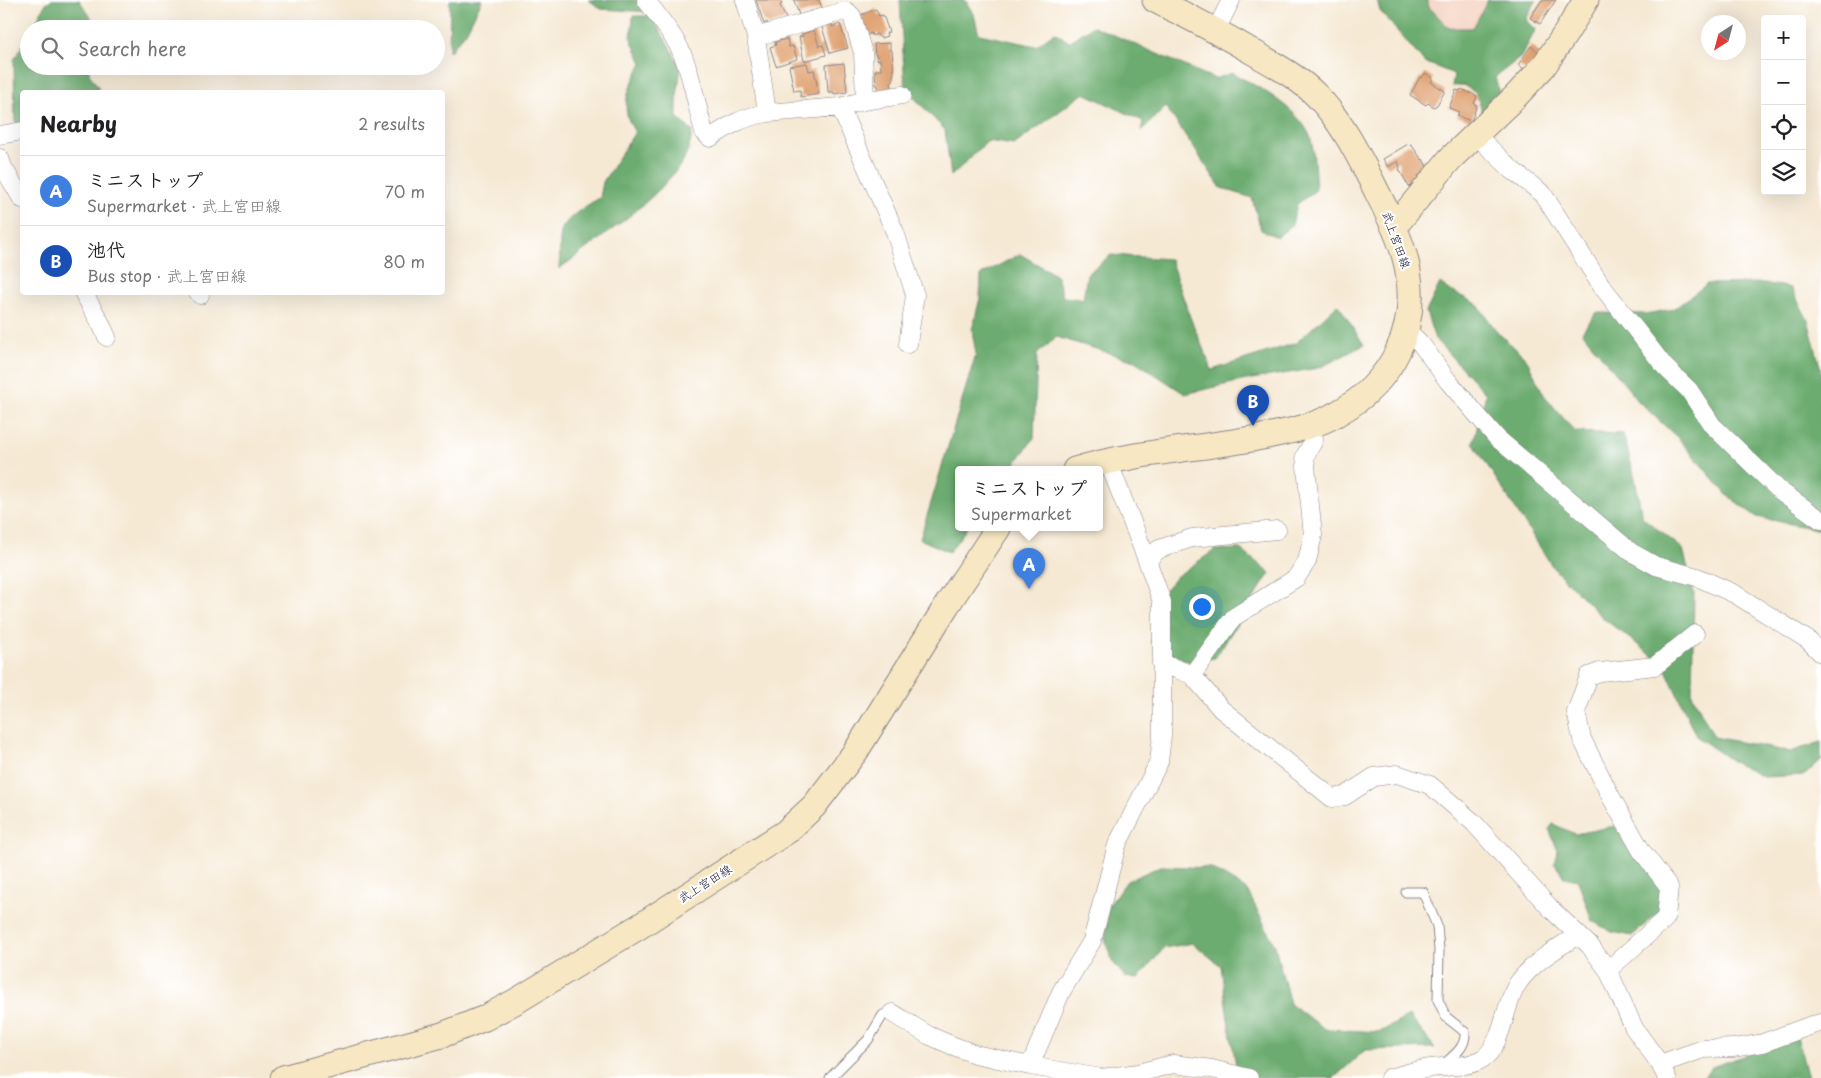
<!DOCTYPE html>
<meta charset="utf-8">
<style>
body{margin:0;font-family:"Playpen Sans","Klee One",sans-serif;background:#f6f6f6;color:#202124}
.controls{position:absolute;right:15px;top:15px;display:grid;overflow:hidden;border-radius:5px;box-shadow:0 5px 20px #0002}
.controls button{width:45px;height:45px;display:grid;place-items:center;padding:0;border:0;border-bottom:1px solid #e0e0e0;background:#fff;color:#202124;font:25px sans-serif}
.compass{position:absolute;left:1701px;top:15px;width:45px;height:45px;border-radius:50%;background:#fff;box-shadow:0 5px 20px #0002;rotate:216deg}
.you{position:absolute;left:1201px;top:606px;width:18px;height:18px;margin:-12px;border:4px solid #fff;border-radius:50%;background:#1a73e8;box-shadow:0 0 0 8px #1a73e833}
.badge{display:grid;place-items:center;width:32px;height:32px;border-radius:50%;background:#d1495b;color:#fff;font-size:16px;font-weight:700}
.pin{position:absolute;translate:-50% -41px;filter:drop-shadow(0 1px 2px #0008)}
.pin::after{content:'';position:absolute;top:26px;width:18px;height:15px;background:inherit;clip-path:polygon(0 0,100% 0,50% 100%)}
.popup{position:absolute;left:955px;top:466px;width:148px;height:65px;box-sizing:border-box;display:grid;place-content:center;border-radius:5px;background:#fff;filter:drop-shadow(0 1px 4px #0005);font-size:16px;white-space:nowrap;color:#757577}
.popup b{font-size:19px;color:#202124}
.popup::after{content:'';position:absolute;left:50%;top:100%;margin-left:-10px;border:10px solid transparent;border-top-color:#fff}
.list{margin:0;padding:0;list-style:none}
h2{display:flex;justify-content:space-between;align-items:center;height:65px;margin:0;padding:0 20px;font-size:21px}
h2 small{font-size:16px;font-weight:400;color:#757577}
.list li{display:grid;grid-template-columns:32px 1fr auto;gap:15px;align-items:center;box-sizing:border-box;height:70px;padding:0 20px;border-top:1px solid #e0e0e0}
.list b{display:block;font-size:19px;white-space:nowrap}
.list p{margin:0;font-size:16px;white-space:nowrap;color:#757577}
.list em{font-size:16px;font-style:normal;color:#757577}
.icon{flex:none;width:28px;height:28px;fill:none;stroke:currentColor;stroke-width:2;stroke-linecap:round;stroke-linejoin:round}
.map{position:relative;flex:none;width:1821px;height:1078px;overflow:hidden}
.search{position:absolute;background:#fff;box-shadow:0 5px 20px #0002;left:20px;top:20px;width:425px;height:55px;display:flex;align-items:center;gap:12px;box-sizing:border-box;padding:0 18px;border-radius:28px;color:#757577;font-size:19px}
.panel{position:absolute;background:#fff;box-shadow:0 5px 20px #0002;left:20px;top:90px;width:425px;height:205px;border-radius:5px}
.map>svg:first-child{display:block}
.built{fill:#f5d3c1}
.forest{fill:#6cac70;stroke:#476756}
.building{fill:#de9d6a}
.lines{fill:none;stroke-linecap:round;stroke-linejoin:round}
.lane-casing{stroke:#8c8688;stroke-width:11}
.street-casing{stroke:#8c8688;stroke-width:19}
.secondary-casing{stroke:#8c8688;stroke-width:27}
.lane{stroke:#fff;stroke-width:9}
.street{stroke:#fff;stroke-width:18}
.secondary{stroke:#f7e8c3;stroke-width:25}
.labels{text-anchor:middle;stroke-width:4;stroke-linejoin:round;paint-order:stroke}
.street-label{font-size:12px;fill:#22223b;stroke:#fff}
</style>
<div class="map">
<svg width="1821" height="1078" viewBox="0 0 1821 1078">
<rect width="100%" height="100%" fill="#fff"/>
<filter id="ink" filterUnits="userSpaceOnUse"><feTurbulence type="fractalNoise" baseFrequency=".02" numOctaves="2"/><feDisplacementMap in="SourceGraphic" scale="10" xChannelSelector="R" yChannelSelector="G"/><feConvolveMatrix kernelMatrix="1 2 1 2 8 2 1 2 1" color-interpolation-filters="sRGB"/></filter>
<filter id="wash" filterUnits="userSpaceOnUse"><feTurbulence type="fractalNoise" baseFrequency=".0096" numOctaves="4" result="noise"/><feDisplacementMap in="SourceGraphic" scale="20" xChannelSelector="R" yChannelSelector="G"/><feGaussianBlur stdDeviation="1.12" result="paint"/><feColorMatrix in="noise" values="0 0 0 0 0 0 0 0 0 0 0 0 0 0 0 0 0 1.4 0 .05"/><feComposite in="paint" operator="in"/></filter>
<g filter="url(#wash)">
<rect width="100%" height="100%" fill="#f6e9d4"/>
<path class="built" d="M 1418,0 L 1500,0 L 1479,41 L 1457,40 Z"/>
<path class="forest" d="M 51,0 L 79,0 L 92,19 L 91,29 L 32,29 L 46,3 Z
M 450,0 L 482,0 L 466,32 L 449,52 Z
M 589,0 L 640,0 L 649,12 L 601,9 Z
M 900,0 L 965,0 L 974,15 L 979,34 L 1036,46 L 1055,32 L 1069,42 L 1093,26 L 1215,79 L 1232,73 C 1259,87 1297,107 1310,136 C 1314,146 1315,178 1316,190 L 1297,204 L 1292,225 L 1277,237 L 1261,230 L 1252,198 L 1221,188 L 1166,107 L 1141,131 L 1143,121 L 1084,93 L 1014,145 L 988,141 L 951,176 L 945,130 L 905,88 Z
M 1377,0 L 1427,0 L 1429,7 L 1449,28 L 1473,28 L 1488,0 L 1537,0 L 1526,19 L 1536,29 L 1521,57 L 1495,77 L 1500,98 L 1482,111 L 1476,93 L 1463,85 L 1452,86 L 1454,74 L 1424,62 L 1380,11 Z
M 633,16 L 652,16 L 681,67 L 677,96 L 677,117 L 692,131 C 691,143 688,154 681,164 C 653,204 598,239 559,269 C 560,257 559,244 561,232 C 564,219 588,204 600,198 L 603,182 L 635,132 C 617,105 630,88 642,63 L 631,39 Z
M 29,34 L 29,66 L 89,66 L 89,74 L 99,88 L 94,92 L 22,92 L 22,124 L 15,122 L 14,60 Z
M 1020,254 L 1057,276 L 1063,297 L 1083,299 L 1087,274 L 1111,255 L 1170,259 L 1190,317 L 1212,370 L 1296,343 L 1338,304 L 1364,345 L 1319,368 L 1246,380 L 1185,394 L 1135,361 L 1057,337 L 1037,354 L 1034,438 L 1010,470 L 959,470 L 959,528 L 967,528 L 949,552 L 920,539 L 976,354 L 972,330 L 980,298 L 981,275 Z
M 1440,283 L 1451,291 L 1477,304 L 1498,333 L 1526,358 L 1544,395 L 1575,432 L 1623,434 L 1635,478 L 1642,517 L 1683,549 L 1694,593 L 1692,694 L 1714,737 L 1790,752 L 1821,742 L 1821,760 L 1805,775 L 1764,777 L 1735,763 L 1696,736 L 1664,665 L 1603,618 L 1554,569 L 1473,443 L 1486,394 L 1435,339 L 1426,312 Z
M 1764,283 L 1791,288 L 1808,320 L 1821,370 L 1821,530 L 1757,517 L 1728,496 L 1678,438 L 1639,402 L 1582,332 L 1596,313 L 1645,314 L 1674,309 L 1707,284 Z
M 1240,549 L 1270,573 L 1215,658 L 1189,662 L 1151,644 L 1155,601 L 1177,576 L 1215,550 Z
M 1553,824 L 1575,834 L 1615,826 L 1655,875 L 1668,896 L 1658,913 L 1632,936 L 1612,932 L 1592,921 L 1578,880 L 1564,877 L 1554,863 L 1558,851 L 1549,829 Z
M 1161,866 L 1211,868 L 1247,890 L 1275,946 L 1290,1004 L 1325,1029 L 1380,1032 L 1409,1016 L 1435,1048 L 1365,1050 L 1334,1078 L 1241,1078 L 1238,1077 L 1228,1019 L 1221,966 L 1193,943 L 1164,948 L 1138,979 L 1125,977 L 1112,961 L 1105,939 L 1109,905 L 1127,881 Z
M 1797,1037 L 1808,1078 L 1703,1078 L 1712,1067 Z"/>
<g id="blocks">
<path class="building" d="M 756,0 L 780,0 L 782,4 L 780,5 L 786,19 L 768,25 L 767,22 L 764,24 Z
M 794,0 L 819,0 L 822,8 L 799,15 Z
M 1542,0 L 1556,0 L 1540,24 L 1530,18 Z
M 876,9 L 879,16 L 883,15 L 889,32 L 886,33 L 887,36 L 881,38 L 879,37 L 877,34 L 872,36 L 871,33 L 867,35 L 861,15 Z
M 832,24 L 832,27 L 840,24 L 848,48 L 830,53 L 822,27 Z
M 814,30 L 819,46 L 823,45 L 826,55 L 804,61 L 799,37 L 803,36 L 802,34 Z
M 787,39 L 789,47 L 793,46 L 797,59 L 776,66 L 770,47 L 776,45 L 775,42 Z
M 890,43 L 890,50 L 892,50 L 894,74 L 893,75 L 893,82 L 891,82 L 892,89 L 878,90 L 878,85 L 876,85 L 875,70 L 881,70 L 880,59 L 877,60 L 877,55 L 875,55 L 874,44 Z
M 1531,46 L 1542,55 L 1526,70 L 1518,65 Z
M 807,63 L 809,71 L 814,70 L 819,94 L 801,97 L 800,90 L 794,91 L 789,66 Z
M 844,63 L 847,92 L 834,94 L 834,92 L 828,92 L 826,65 Z
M 1425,73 L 1433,78 L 1431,82 L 1434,84 L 1445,91 L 1437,105 L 1434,107 L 1428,103 L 1426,105 L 1410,95 L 1420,77 L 1422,78 Z
M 1461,89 L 1477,96 L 1474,104 L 1477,105 L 1471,121 L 1457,116 L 1459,112 L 1449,108 L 1456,90 L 1460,91 Z
M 1408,144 L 1409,145 L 1411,144 L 1422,160 L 1423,159 L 1428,169 L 1418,176 L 1420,181 L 1409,187 L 1399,169 L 1400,168 L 1398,161 L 1388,167 L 1383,159 Z"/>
</g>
</g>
<g filter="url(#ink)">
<use href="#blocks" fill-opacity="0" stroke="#8c8688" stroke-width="1"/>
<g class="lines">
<g class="lane-casing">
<path id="lane" d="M 1406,892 L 1423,892 L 1437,926 L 1439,950 L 1438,1000 L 1446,1017 L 1465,1032 C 1466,1048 1454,1055 1443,1065
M 830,1078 L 868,1040 L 883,1015 L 892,1013"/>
</g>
<g class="street-casing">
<path id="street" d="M 646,0 C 657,15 669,29 678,45 C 691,69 696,104 704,132 L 710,138 C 730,125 743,117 767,113 L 756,37 L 745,0
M 1216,30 L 1231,0
M 756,37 L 844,11 L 848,12 L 852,16 L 863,53 L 865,98 L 863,101 L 840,107 L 767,113
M 863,101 L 902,95
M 840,107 L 895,232 L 915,295 L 908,344
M 1475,134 L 1512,170 L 1543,194 L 1601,285 L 1665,367 L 1689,390 L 1712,425 L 1779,490 L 1821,520
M 0,135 L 22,131
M 0,158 L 3,167 L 22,199
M 83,292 L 100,322 L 107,337
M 198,292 L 200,295
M 1405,334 L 1413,336 L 1421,344 L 1448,381 L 1497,438 L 1631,552 L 1656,566 L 1697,577 L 1735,594 L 1808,640 L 1821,653
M 1108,461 L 1147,560
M 1161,663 L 1192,675 L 1221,709 L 1332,798 L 1345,796 L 1374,777 L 1397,774 L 1430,785 L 1474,823 L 1551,909 L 1590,946 L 1608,970 L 1634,1028 L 1660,1064 L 1703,1049 L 1734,1048 L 1763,1043 L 1812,1025 L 1821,1023
M 1192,675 L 1234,617 L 1296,578 L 1307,561 L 1313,535 L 1305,456 L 1314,440 L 1312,425
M 1608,970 L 1666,918 L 1669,887 L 1641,850 L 1611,797 L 1582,739 L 1576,712 L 1589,676 L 1600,672 L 1655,666 L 1695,634
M 892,1013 L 928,1035 L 951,1045 L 975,1054 L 1030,1066 L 1102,1078 L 1138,1073 L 1173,1064 L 1212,1069 L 1249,1078
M 1660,1064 L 1667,1078
M 1030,1066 L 1061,992 L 1092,941 L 1117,845 L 1159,762 L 1162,736 L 1162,602 L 1147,560 L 1159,549 L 1192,538 L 1277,530
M 1389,1078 C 1402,1075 1416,1070 1430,1068 C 1447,1066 1467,1068 1482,1059 C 1503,1046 1504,1004 1518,983 C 1533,962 1556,949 1578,935"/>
</g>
<g class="secondary-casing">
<path id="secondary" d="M 1394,227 L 1450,159 L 1515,97 L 1543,67 L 1566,33 L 1586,0
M 1075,470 C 1137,451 1204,449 1267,436 C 1291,431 1317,426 1338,413 C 1392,383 1420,328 1407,266 C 1401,238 1387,212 1374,186 C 1358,154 1341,120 1316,95 C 1299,78 1278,67 1258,55 C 1224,35 1190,17 1155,0
M 283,1078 L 442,1035 L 485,1018 L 518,1000 L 640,926 L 786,832 L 814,806 L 856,751 L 947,605 L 998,528"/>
</g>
<use href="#lane" class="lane"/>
<use href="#street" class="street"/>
<use href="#secondary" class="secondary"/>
</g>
</g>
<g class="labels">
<g class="street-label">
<text transform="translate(1396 240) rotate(70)" y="4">武上宮田線</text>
<text transform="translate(705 884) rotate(-32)" y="4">武上宮田線</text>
</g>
</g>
</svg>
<div class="controls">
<button>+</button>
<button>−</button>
<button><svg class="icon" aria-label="locate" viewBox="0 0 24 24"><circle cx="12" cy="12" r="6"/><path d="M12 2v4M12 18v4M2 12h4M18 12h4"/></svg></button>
<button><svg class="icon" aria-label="layers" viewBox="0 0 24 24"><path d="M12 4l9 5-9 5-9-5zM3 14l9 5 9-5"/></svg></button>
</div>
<svg class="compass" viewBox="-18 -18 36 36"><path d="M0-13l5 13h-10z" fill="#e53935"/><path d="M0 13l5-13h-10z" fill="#757577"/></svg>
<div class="you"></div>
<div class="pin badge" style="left:1029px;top:589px;background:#3f7fe0">A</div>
<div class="popup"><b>ミニストップ</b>Supermarket</div>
<div class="pin badge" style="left:1253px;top:426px;background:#1a4fb4">B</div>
<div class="search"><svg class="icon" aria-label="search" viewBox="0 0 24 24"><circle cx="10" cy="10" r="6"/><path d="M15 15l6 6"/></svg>Search here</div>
<section class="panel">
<h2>Nearby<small>2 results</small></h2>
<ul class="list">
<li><span class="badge" style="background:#3f7fe0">A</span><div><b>ミニストップ</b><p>Supermarket · 武上宮田線</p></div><em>70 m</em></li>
<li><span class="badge" style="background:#1a4fb4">B</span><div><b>池代</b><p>Bus stop · 武上宮田線</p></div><em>80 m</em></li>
</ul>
</section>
</div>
